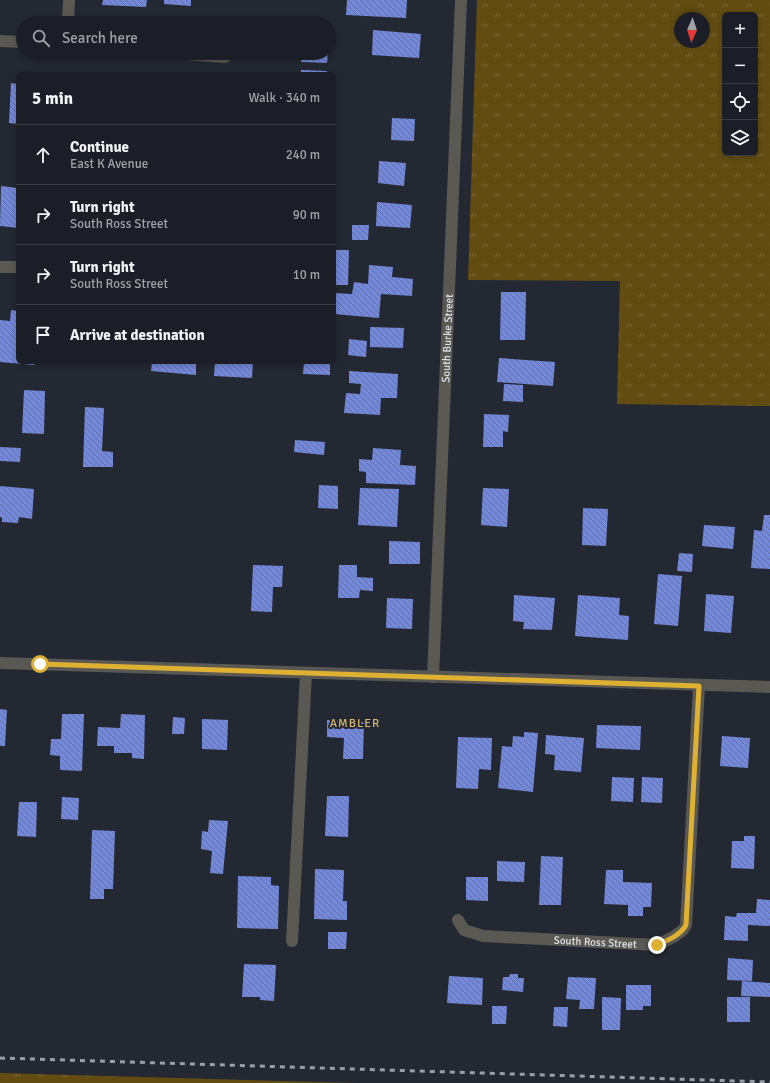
<!DOCTYPE html>
<meta charset="utf-8">
<style>
body{margin:0;font-family:Signika,sans-serif;background:#282b32;color:#f1f3f6}
.controls{position:absolute;right:12px;top:12px;display:grid;overflow:hidden;border-radius:6px;box-shadow:0 2px 6px #0003}
.controls button{width:36px;height:36px;display:grid;place-items:center;padding:0;border:0;border-bottom:1px solid #393c43;background:#1b1e26;color:#f1f3f6;font:20px sans-serif}
.compass{position:absolute;left:674px;top:12px;width:36px;height:36px;border-radius:50%;background:#1b1e26;box-shadow:0 2px 6px #0003;rotate:183deg}
.stop{position:absolute;width:12px;height:12px;margin:-9px;border:3px solid #deb133;border-radius:50%;background:#fff}
.stop.end{background:#deb133;border-color:#fff;box-shadow:0 1px 4px #0008}
.list{margin:0;padding:0;list-style:none}
h2{display:flex;justify-content:space-between;align-items:center;height:52px;margin:0;padding:0 16px;font-size:17px}
h2 small{font-size:13px;font-weight:400;color:#a0a2a7}
.list li{display:grid;grid-template-columns:26px 1fr auto;gap:12px;align-items:center;box-sizing:border-box;height:60px;padding:0 16px;border-top:1px solid #393c43}
.list b{display:block;font-size:15px;white-space:nowrap}
.list p{margin:0;font-size:13px;white-space:nowrap;color:#a0a2a7}
.list em{font-size:13px;font-style:normal;color:#a0a2a7}
.icon{flex:none;width:22px;height:22px;fill:none;stroke:currentColor;stroke-width:2;stroke-linecap:round;stroke-linejoin:round}
.map{position:relative;flex:none;width:770px;height:1083px;overflow:hidden}
.search{position:absolute;background:#1b1e26;box-shadow:0 2px 6px #0003;left:16px;top:16px;width:320px;height:44px;display:flex;align-items:center;gap:10px;box-sizing:border-box;padding:0 14px;border-radius:22px;color:#a0a2a7;font-size:15px}
.panel{position:absolute;background:#1b1e26;box-shadow:0 2px 6px #0003;left:16px;top:72px;width:320px;height:292px;border-radius:6px}
.map>svg:first-child{display:block}
.grass{fill:url(#grass-tufts);fill-rule:evenodd}
.building{fill:url(#building-back-hatch)}
.lines{fill:none;stroke-linecap:round;stroke-linejoin:round}
.minor{stroke:#5a5852;stroke-width:12}
.rail{stroke:#9b9ea6;stroke-width:3;stroke-dasharray:5 5;stroke-linecap:butt}
.route{stroke:#deb133;stroke-width:5}
.labels{text-anchor:middle;stroke-width:4;stroke-linejoin:round;paint-order:stroke}
.street-label{font-size:11px;fill:#dfe2e9;stroke:#242832}
.neighbourhood-label{font-size:12px;letter-spacing:1px;fill:#d9ba70;stroke:#242832}
</style>
<div class="map">
<svg width="770" height="1083" viewBox="0 0 770 1083">
<defs>
<pattern id="grass-tufts" width="24" height="20" patternUnits="userSpaceOnUse"><rect width="24" height="20" fill="#624c12"/><path d="M3 7l-1-3M5 7V3M7 7l1-3M15 17l-1-3M17 17v-4M19 17l1-3" fill="none" stroke="#786634"/></pattern>
<pattern id="building-back-hatch" width="6" height="6" patternUnits="userSpaceOnUse"><rect width="6" height="6" fill="#7488d9"/><path d="M-1 5l2 2M0 0l6 6M5-1l2 2" fill="none" stroke="#6370a6"/></pattern>
</defs>
<rect width="100%" height="100%" fill="#242832"/>
<path class="grass" d="M 477,0 L 770,0 L 770,406 L 617,404 L 620,281 L 468,280 ZM 725,15 L 755,15 L 755,153 L 725,153 ZM 680,18 L 704,18 L 704,42 L 680,42 Z
M 0,1073 L 355,1083 L 0,1083 Z"/>
<path class="building" d="M 103,0 L 147,0 L 146,7 L 102,5 Z
M 164,0 L 191,0 L 191,6 L 164,4 Z
M 347,0 L 407,0 L 406,18 L 346,15 Z
M 373,30 L 421,34 L 419,58 L 372,55 Z
M 302,53 L 328,53 L 327,63 L 301,62 Z
M 301,70 L 327,71 L 326,74 L 301,74 Z
M 11,83 L 18,84 L 18,124 L 9,123 Z
M 392,118 L 415,119 L 414,141 L 391,140 Z
M 379,161 L 406,163 L 404,186 L 378,183 Z
M 1,186 L 18,188 L 18,228 L 0,226 Z
M 377,202 L 412,205 L 410,228 L 376,226 Z
M 352,225 L 369,225 L 368,240 L 352,240 Z
M 334,250 L 349,250 L 348,285 L 334,285 Z
M 369,265 L 393,267 L 392,277 L 413,279 L 412,296 L 381,294 L 379,318 L 334,314 L 334,293 L 352,294 L 354,282 L 368,284 Z
M 501,292 L 526,292 L 525,340 L 500,340 Z
M 11,310 L 18,311 L 18,362 L 35,362 L 34,365 L 0,362 L 0,320 L 10,321 Z
M 370,327 L 404,328 L 403,348 L 370,347 Z
M 349,339 L 367,341 L 366,357 L 348,355 Z
M 499,358 L 555,362 L 553,386 L 497,382 Z
M 152,362 L 196,362 L 196,375 L 151,371 Z
M 215,362 L 253,362 L 252,378 L 214,376 Z
M 304,362 L 330,362 L 330,375 L 303,374 Z
M 349,371 L 398,374 L 397,398 L 381,398 L 380,415 L 344,413 L 346,393 L 360,394 L 361,384 L 349,383 Z
M 504,384 L 523,385 L 523,402 L 503,401 Z
M 24,390 L 45,391 L 44,434 L 22,433 Z
M 85,407 L 104,408 L 102,451 L 113,452 L 113,467 L 83,467 Z
M 484,414 L 509,415 L 508,432 L 503,431 L 503,447 L 483,447 Z
M 295,440 L 325,442 L 324,455 L 294,452 Z
M 0,447 L 21,448 L 20,462 L 0,461 Z
M 373,448 L 401,450 L 400,465 L 416,466 L 415,485 L 366,483 L 366,472 L 359,471 L 359,459 L 372,460 Z
M 319,485 L 338,486 L 338,509 L 318,508 Z
M 0,486 L 34,489 L 32,519 L 19,517 L 18,523 L 2,522 L 2,518 L 0,517 Z
M 360,488 L 399,489 L 397,527 L 358,525 Z
M 483,488 L 509,489 L 507,527 L 481,525 Z
M 583,508 L 608,509 L 606,546 L 582,545 Z
M 764,515 L 770,515 L 770,569 L 751,568 L 754,530 L 762,531 Z
M 704,525 L 735,527 L 733,549 L 702,546 Z
M 389,541 L 420,542 L 420,564 L 389,564 Z
M 679,553 L 693,554 L 692,572 L 677,571 Z
M 253,565 L 283,566 L 282,587 L 273,587 L 272,612 L 251,611 Z
M 339,565 L 357,565 L 357,577 L 373,578 L 373,591 L 360,590 L 359,598 L 338,598 Z
M 658,574 L 682,576 L 678,626 L 654,624 Z
M 706,594 L 734,596 L 731,633 L 704,631 Z
M 514,595 L 555,598 L 552,630 L 523,629 L 524,622 L 513,621 Z
M 578,595 L 620,598 L 619,615 L 629,616 L 628,640 L 575,636 Z
M 387,598 L 413,599 L 412,629 L 386,628 Z
M 0,709 L 7,710 L 5,746 L 0,746 Z
M 62,714 L 84,714 L 82,771 L 60,770 L 60,756 L 50,755 L 51,739 L 61,739 Z
M 121,714 L 145,715 L 144,759 L 132,758 L 132,753 L 114,753 L 114,746 L 97,746 L 98,727 L 120,728 Z
M 173,717 L 185,718 L 184,734 L 172,734 Z
M 202,719 L 228,720 L 227,750 L 202,749 Z
M 327,720 L 364,722 L 363,759 L 343,759 L 344,738 L 327,737 Z
M 597,725 L 641,726 L 640,750 L 596,748 Z
M 524,732 L 538,733 L 533,792 L 498,788 L 502,746 L 512,747 L 513,736 L 524,737 Z
M 546,735 L 584,738 L 581,772 L 554,770 L 555,755 L 545,754 Z
M 722,736 L 750,738 L 748,768 L 720,766 Z
M 458,737 L 492,738 L 491,770 L 479,769 L 478,789 L 456,788 Z
M 612,777 L 634,778 L 633,802 L 611,801 Z
M 642,777 L 663,778 L 662,803 L 641,802 Z
M 327,796 L 349,796 L 348,837 L 325,836 Z
M 62,797 L 79,798 L 78,820 L 61,819 Z
M 19,802 L 37,802 L 36,837 L 17,836 Z
M 209,820 L 228,821 L 223,874 L 210,873 L 212,851 L 201,849 L 202,831 L 208,832 Z
M 92,830 L 115,831 L 113,889 L 104,889 L 104,899 L 90,899 Z
M 744,836 L 755,836 L 754,869 L 731,868 L 732,841 L 744,841 Z
M 541,856 L 563,857 L 561,905 L 539,905 Z
M 497,861 L 525,862 L 524,882 L 497,881 Z
M 315,869 L 344,870 L 343,901 L 347,901 L 347,920 L 314,919 Z
M 606,870 L 623,870 L 623,882 L 652,883 L 651,907 L 643,907 L 643,916 L 628,916 L 628,905 L 604,904 Z
M 238,876 L 271,877 L 271,885 L 279,886 L 278,929 L 237,928 Z
M 466,877 L 488,877 L 488,901 L 466,900 Z
M 757,899 L 770,900 L 770,926 L 748,925 L 748,941 L 724,940 L 725,916 L 736,917 L 737,913 L 756,913 Z
M 328,932 L 347,932 L 346,949 L 328,949 Z
M 728,958 L 753,960 L 752,981 L 727,980 Z
M 244,964 L 276,965 L 274,1001 L 260,1000 L 260,997 L 242,997 Z
M 510,974 L 518,974 L 518,978 L 524,978 L 523,992 L 502,990 L 503,977 L 509,977 Z
M 449,976 L 483,978 L 482,1005 L 447,1003 Z
M 568,977 L 596,978 L 594,1009 L 579,1009 L 580,1000 L 566,999 Z
M 742,981 L 770,983 L 770,997 L 741,996 Z
M 626,985 L 651,985 L 651,1006 L 643,1006 L 643,1010 L 626,1010 Z
M 602,997 L 621,998 L 620,1030 L 602,1030 Z
M 727,997 L 750,997 L 750,1022 L 727,1022 Z
M 492,1006 L 507,1006 L 506,1024 L 492,1024 Z
M 554,1007 L 568,1007 L 567,1027 L 553,1026 Z"/>
<g class="lines">
<g class="minor">
<path d="M 68,23 L 69,0"/>
<path d="M 0,41 L 23,42"/>
<path d="M 172,53 L 225,57"/>
<path d="M 0,267 L 18,267"/>
<path d="M 0,663 L 770,687"/>
<path id="s1" d="M 433,677 L 461,0"/>
<path id="s2" d="M 458,920 L 464,930 L 483,936 L 657,945 L 675,936 L 683,930 L 686,925 L 699,686"/>
<path d="M 292,941 L 306,673"/>
</g>
<path class="rail" d="M 0,1058 L 770,1082"/>
</g>
<g class="lines">
<path class="route" d="M 40,664 L 699,686 L 686,925 C 680,936 667,940 657,945"/>
</g>
<g class="labels">
<g class="street-label">
<text dy="4" stroke="none"><textPath href="#s1" startOffset="339">South Burke Street</textPath></text>
<text dy="4" stroke="none"><textPath href="#s2" startOffset="144">South Ross Street</textPath></text>
</g>
<g class="neighbourhood-label">
<text x="355" y="727">AMBLER</text>
</g>
</g>
</svg>
<div class="controls">
<button>+</button>
<button>−</button>
<button><svg class="icon" aria-label="locate" viewBox="0 0 24 24"><circle cx="12" cy="12" r="6"/><path d="M12 2v4M12 18v4M2 12h4M18 12h4"/></svg></button>
<button><svg class="icon" aria-label="layers" viewBox="0 0 24 24"><path d="M12 4l9 5-9 5-9-5zM3 14l9 5 9-5"/></svg></button>
</div>
<svg class="compass" viewBox="-18 -18 36 36"><path d="M0-13l5 13h-10z" fill="#e53935"/><path d="M0 13l5-13h-10z" fill="#a0a2a7"/></svg>
<div class="stop" style="left:40px;top:664px"></div>
<div class="stop end" style="left:657px;top:945px"></div>
<div class="search"><svg class="icon" aria-label="search" viewBox="0 0 24 24"><circle cx="10" cy="10" r="6"/><path d="M15 15l6 6"/></svg>Search here</div>
<section class="panel">
<h2>5 min<small>Walk · 340 m</small></h2>
<ul class="list">
<li><svg class="icon" aria-label="ahead" viewBox="0 0 24 24"><path d="M12 20V5M6 11l6-6 6 6"/></svg><div><b>Continue</b><p>East K Avenue</p></div><em>240 m</em></li>
<li><svg class="icon" aria-label="right" viewBox="0 0 24 24"><path d="M7 20v-9h11M14 6l5 5-5 5"/></svg><div><b>Turn right</b><p>South Ross Street</p></div><em>90 m</em></li>
<li><svg class="icon" aria-label="right" viewBox="0 0 24 24"><path d="M7 20v-9h11M14 6l5 5-5 5"/></svg><div><b>Turn right</b><p>South Ross Street</p></div><em>10 m</em></li>
<li><svg class="icon" aria-label="arrive" viewBox="0 0 24 24"><path d="M6 21V4h12l-3 4 3 4H6"/></svg><div><b>Arrive at destination</b></div></li>
</ul>
</section>
</div>
